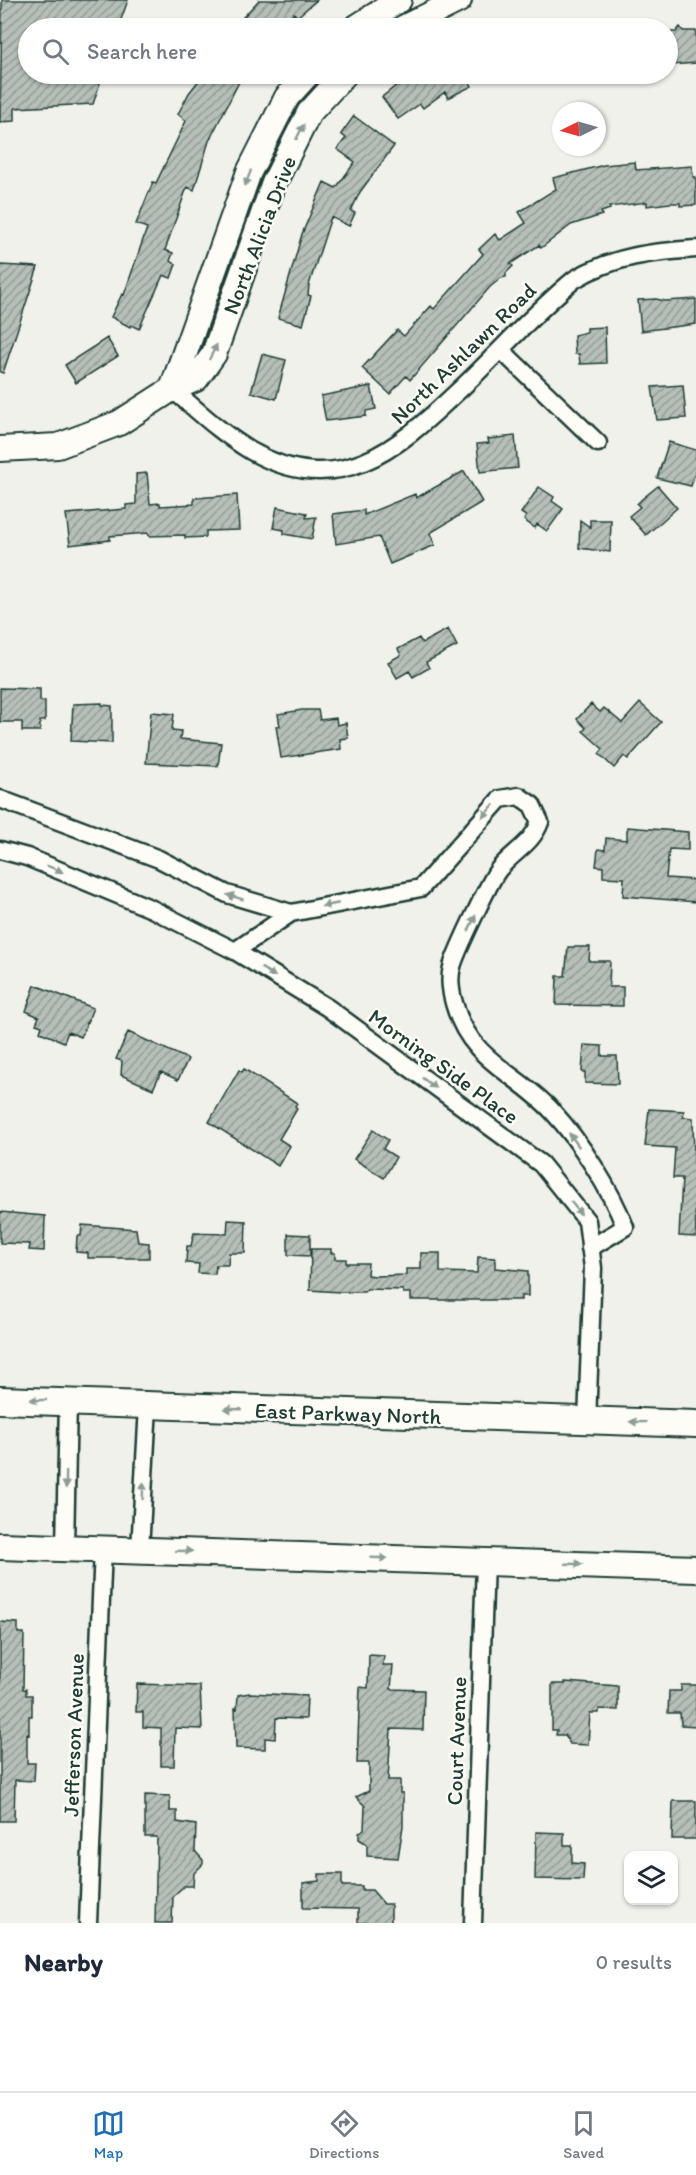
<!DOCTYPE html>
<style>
body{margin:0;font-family:Itim,sans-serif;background:#f6f6f7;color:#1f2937}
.controls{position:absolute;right:18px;bottom:18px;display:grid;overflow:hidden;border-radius:12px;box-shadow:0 2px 4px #0004}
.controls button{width:54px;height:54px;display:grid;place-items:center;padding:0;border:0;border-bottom:2px solid #e0e1e3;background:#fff;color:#1f2937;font:30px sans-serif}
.compass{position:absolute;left:552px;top:102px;width:54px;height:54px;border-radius:50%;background:#fff;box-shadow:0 2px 4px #0004;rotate:265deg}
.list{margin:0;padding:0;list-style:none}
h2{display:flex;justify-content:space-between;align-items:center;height:78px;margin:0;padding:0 24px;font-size:26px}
h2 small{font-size:20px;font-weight:400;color:#747a83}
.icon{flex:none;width:33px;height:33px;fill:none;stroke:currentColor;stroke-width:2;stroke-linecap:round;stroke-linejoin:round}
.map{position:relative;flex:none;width:696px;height:1923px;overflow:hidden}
.search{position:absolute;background:#fff;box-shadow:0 2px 4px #0004;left:18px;right:18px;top:18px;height:66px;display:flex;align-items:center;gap:15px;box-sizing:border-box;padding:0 21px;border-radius:33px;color:#747a83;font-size:22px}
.sheet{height:168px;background:#fff}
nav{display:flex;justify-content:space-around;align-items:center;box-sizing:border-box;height:84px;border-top:2px solid #e0e1e3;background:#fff;font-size:16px;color:#747a83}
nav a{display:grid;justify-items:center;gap:3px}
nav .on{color:#1f6fb2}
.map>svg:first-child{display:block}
.building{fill:url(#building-hatch);stroke:#1f3d34;stroke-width:1.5}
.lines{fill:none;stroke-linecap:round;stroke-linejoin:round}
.minor-casing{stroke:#1f3d34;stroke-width:21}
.secondary-casing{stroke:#1f3d34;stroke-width:28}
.primary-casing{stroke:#1f3d34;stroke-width:30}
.minor{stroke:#fdfcf7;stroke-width:16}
.secondary{stroke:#fdfcf7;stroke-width:24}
.primary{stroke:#fdfcf7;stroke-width:26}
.oneway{fill:#8e9c96}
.labels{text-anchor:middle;stroke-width:5;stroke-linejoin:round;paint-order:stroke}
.street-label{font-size:22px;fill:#1f3d34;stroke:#fdfcf7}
</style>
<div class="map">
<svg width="696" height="1923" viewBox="0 0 696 1923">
<defs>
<pattern id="building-hatch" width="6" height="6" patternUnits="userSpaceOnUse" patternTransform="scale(1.5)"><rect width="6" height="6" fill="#b6bfb8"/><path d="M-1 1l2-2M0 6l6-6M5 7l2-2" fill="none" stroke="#939c96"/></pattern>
</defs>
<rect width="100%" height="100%" fill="#f0f1eb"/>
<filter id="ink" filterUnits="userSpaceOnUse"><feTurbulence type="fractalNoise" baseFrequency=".0167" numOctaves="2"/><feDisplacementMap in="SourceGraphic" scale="12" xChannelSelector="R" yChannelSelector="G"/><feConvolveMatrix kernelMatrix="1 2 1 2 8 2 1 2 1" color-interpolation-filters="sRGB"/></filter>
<g filter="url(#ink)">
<path class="building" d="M 2,0 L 128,0 L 118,28 L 28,28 L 28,74 L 103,74 L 93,104 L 15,108 L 15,121 L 0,122 Z
M 259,0 L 317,0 L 297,17 L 294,13 L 280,28 L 233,28 Z
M 680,27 L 683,31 L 696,31 L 696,63 L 672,65 L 671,32 L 676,32 Z
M 204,74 L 243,74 L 209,141 L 194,190 L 187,187 L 165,250 L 173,253 L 170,261 L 176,264 L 171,278 L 163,275 L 139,329 L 131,325 L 130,327 L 111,317 L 122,294 L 124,295 L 147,228 L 136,224 L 153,182 L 156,183 L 186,121 L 178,114 L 189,93 Z
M 411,74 L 465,74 L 472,86 L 448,98 L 445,92 L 423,108 L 420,104 L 398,119 L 382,97 Z
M 354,116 L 394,146 L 360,192 L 351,211 L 355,213 L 349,226 L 331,217 L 309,285 L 308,295 L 311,296 L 303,325 L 278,318 L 302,234 L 324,182 L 336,188 L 355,162 L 337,149 L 346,138 L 341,134 Z
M 635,162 L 636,170 L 692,166 L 693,177 L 696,177 L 696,205 L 680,206 L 680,203 L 670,203 L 647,206 L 647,202 L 609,207 L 610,209 L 601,212 L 602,215 L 571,225 L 541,248 L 539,245 L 510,264 L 513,266 L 506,273 L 506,277 L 501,278 L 490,287 L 410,380 L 406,376 L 390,394 L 362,368 L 397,330 L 404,336 L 431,306 L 434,309 L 483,254 L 479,249 L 495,234 L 500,240 L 526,223 L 519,212 L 556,189 L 553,178 L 604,165 Z
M 0,265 L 38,267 L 3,373 L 0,372 Z
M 656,299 L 665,301 L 696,299 L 696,324 L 641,331 L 638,300 Z
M 605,327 L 606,363 L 580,364 L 579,354 L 575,354 L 574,335 L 587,332 L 587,328 Z
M 107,338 L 118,356 L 76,383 L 65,365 Z
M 262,354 L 286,360 L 276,399 L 251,392 Z
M 683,385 L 686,418 L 657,420 L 652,387 Z
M 371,386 L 376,409 L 366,411 L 366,416 L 326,421 L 321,396 Z
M 515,436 L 518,468 L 480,472 L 477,444 L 489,443 L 488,439 Z
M 669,442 L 696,450 L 696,470 L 691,486 L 657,478 Z
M 464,471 L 482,502 L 430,533 L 435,545 L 390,564 L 379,537 L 336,544 L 333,514 L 364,510 L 364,515 L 415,494 L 416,498 Z
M 147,473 L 150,504 L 160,503 L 160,506 L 194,504 L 194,498 L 237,495 L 239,530 L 206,531 L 206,537 L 185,538 L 185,535 L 149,536 L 148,533 L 110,536 L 110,540 L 70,545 L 66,514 L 126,509 L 126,505 L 136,504 L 136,474 Z
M 658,486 L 677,508 L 646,535 L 629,516 L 640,507 L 637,504 L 642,499 Z
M 539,487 L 554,497 L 552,501 L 563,509 L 547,531 L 537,524 L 535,528 L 524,520 L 526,516 L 521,513 Z
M 277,507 L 307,513 L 306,518 L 316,517 L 312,539 L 284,534 L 284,530 L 273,528 Z
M 580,520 L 590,527 L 590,520 L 611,520 L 610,552 L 579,548 Z
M 448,629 L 457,646 L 426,662 L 429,668 L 413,677 L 409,671 L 397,678 L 388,662 L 401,655 L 398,649 L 419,638 L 422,643 Z
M 0,688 L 40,689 L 40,701 L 45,701 L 45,721 L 40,721 L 40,731 L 22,731 L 22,722 L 0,722 Z
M 102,703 L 102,705 L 112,706 L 112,743 L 71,741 L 73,704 Z
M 640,703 L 661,722 L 628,759 L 624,756 L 614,768 L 599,754 L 603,749 L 583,731 L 586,728 L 577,719 L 591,704 L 600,712 L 604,708 L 622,723 Z
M 302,710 L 318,710 L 320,720 L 336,718 L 337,725 L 346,723 L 348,738 L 340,739 L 341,749 L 281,758 L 276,726 L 280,726 L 278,714 Z
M 151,712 L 174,714 L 172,730 L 181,731 L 180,739 L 221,743 L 218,766 L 146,763 Z
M 627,827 L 688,832 L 688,850 L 669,849 L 666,878 L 696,880 L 696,902 L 623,896 L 624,878 L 603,877 L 603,867 L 596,866 L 598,849 L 605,850 L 606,838 L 627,840 Z
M 568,947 L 590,947 L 589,961 L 610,961 L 609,987 L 623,987 L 623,1006 L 556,1005 L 557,976 L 565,976 Z
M 35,985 L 93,1008 L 81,1037 L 68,1032 L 64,1042 L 40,1032 L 42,1026 L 36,1024 L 39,1017 L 26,1011 Z
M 128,1032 L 188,1059 L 178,1080 L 161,1072 L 153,1089 L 121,1075 L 122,1061 L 116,1059 Z
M 584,1045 L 602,1046 L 602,1056 L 617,1056 L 618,1084 L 585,1083 L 585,1072 L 582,1072 Z
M 244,1069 L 297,1103 L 295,1106 L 297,1109 L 279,1139 L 290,1146 L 278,1166 L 209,1122 L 239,1070 L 242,1072 Z
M 649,1109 L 684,1111 L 683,1117 L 693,1118 L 696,1237 L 679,1236 L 682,1178 L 673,1178 L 675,1148 L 645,1146 Z
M 373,1130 L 388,1140 L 383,1149 L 396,1157 L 384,1178 L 354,1159 Z
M 0,1212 L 45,1216 L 44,1251 L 29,1250 L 30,1244 L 0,1243 Z
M 228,1220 L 246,1221 L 245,1253 L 229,1253 L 228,1265 L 216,1265 L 215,1274 L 198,1273 L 199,1264 L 186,1263 L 187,1246 L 191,1246 L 194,1233 L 227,1234 Z
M 82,1225 L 136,1229 L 138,1242 L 149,1243 L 149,1258 L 88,1258 L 88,1253 L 76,1252 L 77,1236 L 81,1236 Z
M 288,1234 L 310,1235 L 310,1256 L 288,1255 Z
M 311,1249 L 331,1249 L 331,1253 L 335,1253 L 335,1259 L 346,1259 L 346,1263 L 368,1263 L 367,1275 L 376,1276 L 406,1275 L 406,1269 L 421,1269 L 421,1253 L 440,1253 L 440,1272 L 477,1273 L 478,1257 L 495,1258 L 495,1268 L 528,1271 L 528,1296 L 521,1296 L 521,1300 L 411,1300 L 411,1293 L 403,1293 L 403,1290 L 367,1289 L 364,1292 L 340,1292 L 310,1290 Z
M 0,1622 L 18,1623 L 18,1633 L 24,1633 L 23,1689 L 26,1689 L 26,1695 L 32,1695 L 32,1716 L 29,1716 L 29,1735 L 27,1734 L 27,1763 L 35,1763 L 34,1781 L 15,1780 L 14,1821 L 0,1821 Z
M 369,1655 L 384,1656 L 383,1665 L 393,1665 L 391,1689 L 424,1690 L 423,1730 L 391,1729 L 388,1780 L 400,1780 L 400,1793 L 403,1793 L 403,1826 L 398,1858 L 367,1856 L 367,1844 L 359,1839 L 359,1833 L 364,1829 L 365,1806 L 356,1797 L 369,1791 L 369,1763 L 357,1763 L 360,1687 L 368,1688 Z
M 565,1682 L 618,1686 L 618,1710 L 599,1709 L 599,1713 L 590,1713 L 588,1745 L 570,1744 L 565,1735 L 556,1735 L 557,1730 L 552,1730 L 552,1684 L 565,1684 Z
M 137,1684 L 200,1686 L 202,1729 L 175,1728 L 174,1766 L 161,1766 L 161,1728 L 143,1727 L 143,1712 L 136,1712 Z
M 681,1685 L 696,1685 L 696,1726 L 681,1725 L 680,1713 L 668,1713 L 669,1691 L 681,1691 Z
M 250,1693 L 307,1696 L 306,1719 L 276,1718 L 275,1739 L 265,1738 L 265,1749 L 236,1748 L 235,1708 L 237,1709 L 238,1695 Z
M 145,1795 L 170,1796 L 170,1811 L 177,1811 L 177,1822 L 196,1825 L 195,1851 L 203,1860 L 203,1864 L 194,1873 L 193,1886 L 184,1886 L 173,1896 L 172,1923 L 155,1923 L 157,1837 L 145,1837 Z
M 673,1801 L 696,1801 L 696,1839 L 672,1839 Z
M 536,1832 L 564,1833 L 564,1845 L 572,1845 L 572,1863 L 584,1864 L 583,1880 L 535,1879 Z
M 319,1874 L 342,1874 L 342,1886 L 362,1886 L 362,1890 L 372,1890 L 384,1904 L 391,1904 L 391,1923 L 358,1923 L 358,1909 L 303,1908 L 303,1883 L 319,1881 Z"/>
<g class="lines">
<g class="minor-casing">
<path id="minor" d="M 501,350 L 598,443
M 172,389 C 197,410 222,434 251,451 C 338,500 395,451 456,393 C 496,356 532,314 575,279 C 614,256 652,252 696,249
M 0,799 L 159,859 L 227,894 L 291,913
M 0,850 L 27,857 L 152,909 L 235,951 L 328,1008 L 541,1164 L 587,1221 L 593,1268 L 587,1421
M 235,951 L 291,913 L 421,888 L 500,799 L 519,796 L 532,805 L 540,822 C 532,844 514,851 499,869 C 491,878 455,954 452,967 C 449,978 451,993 454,1003 C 470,1062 517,1072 553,1112 C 580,1141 611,1190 625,1227 L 590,1248
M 65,1548 L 68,1400
M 140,1550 L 148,1406
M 88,1923 L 103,1548
M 473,1923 L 485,1561"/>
</g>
<g class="secondary-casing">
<path id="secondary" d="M 355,28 L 399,0
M 403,28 L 459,0
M 172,389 L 249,172 L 287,97 L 308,74
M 0,449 L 58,446 L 119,423 L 172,389 L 196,379 L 214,354 L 274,183 L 309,113 L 345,74"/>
</g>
<g class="primary-casing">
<path id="primary" d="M 0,1400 L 696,1424
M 0,1546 L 696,1569"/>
</g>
<use href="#minor" class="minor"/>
<use href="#secondary" class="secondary"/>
<use href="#primary" class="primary"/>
</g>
<defs><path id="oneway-solid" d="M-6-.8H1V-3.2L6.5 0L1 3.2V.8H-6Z" transform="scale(1.5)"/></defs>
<g class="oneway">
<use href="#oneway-solid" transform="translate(300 132) rotate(-63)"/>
<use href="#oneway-solid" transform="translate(248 178) rotate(111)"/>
<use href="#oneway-solid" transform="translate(213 352) rotate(-63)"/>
<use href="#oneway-solid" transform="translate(488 811) rotate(132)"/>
<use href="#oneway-solid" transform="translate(55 869) rotate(23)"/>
<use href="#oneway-solid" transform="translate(235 897) rotate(-163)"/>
<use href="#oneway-solid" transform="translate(330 905) rotate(169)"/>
<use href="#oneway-solid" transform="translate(472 923) rotate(-65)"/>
<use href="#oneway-solid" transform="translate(268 972) rotate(31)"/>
<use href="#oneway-solid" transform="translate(429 1083) rotate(37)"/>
<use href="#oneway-solid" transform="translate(574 1140) rotate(-126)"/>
<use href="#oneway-solid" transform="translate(576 1208) rotate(51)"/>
<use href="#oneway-solid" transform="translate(38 1400) rotate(-180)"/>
<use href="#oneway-solid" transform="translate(233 1409) rotate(-178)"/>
<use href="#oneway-solid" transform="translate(638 1422) rotate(-179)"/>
<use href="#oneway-solid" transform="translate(66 1480) rotate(91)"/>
<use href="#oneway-solid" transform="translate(143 1491) rotate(-87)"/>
<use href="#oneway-solid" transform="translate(184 1551) rotate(2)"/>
<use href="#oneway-solid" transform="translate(379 1558) rotate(2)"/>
<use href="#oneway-solid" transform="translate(574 1564) rotate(2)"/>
</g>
</g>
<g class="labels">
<g class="street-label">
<text transform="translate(259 235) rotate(-69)" y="8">North Alicia Drive</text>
<text transform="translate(463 353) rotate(-44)" y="8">North Ashlawn Road</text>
<text transform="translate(444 1066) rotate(36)" y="8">Morning Side Place</text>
<text transform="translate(348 1413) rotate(2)" y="8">East Parkway North</text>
<text transform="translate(73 1735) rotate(-88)" y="8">Jefferson Avenue</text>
<text transform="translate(456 1741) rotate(-88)" y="8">Court Avenue</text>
</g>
</g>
</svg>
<div class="controls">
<button><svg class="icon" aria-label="layers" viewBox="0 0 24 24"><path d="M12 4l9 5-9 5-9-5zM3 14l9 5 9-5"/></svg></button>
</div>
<svg class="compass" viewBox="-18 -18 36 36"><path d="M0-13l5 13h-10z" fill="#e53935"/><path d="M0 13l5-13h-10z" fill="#747a83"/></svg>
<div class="search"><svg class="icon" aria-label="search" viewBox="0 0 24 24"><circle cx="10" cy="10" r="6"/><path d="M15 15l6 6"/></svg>Search here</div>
</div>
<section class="sheet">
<h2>Nearby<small>0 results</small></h2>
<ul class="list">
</ul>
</section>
<nav>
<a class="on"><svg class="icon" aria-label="map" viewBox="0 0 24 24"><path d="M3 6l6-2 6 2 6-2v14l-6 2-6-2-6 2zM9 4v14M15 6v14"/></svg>Map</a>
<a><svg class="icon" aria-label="directions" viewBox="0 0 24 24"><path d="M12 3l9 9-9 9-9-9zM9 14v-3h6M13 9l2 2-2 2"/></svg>Directions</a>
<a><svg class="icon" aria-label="saved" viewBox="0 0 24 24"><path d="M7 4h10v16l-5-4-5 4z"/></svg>Saved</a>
</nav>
